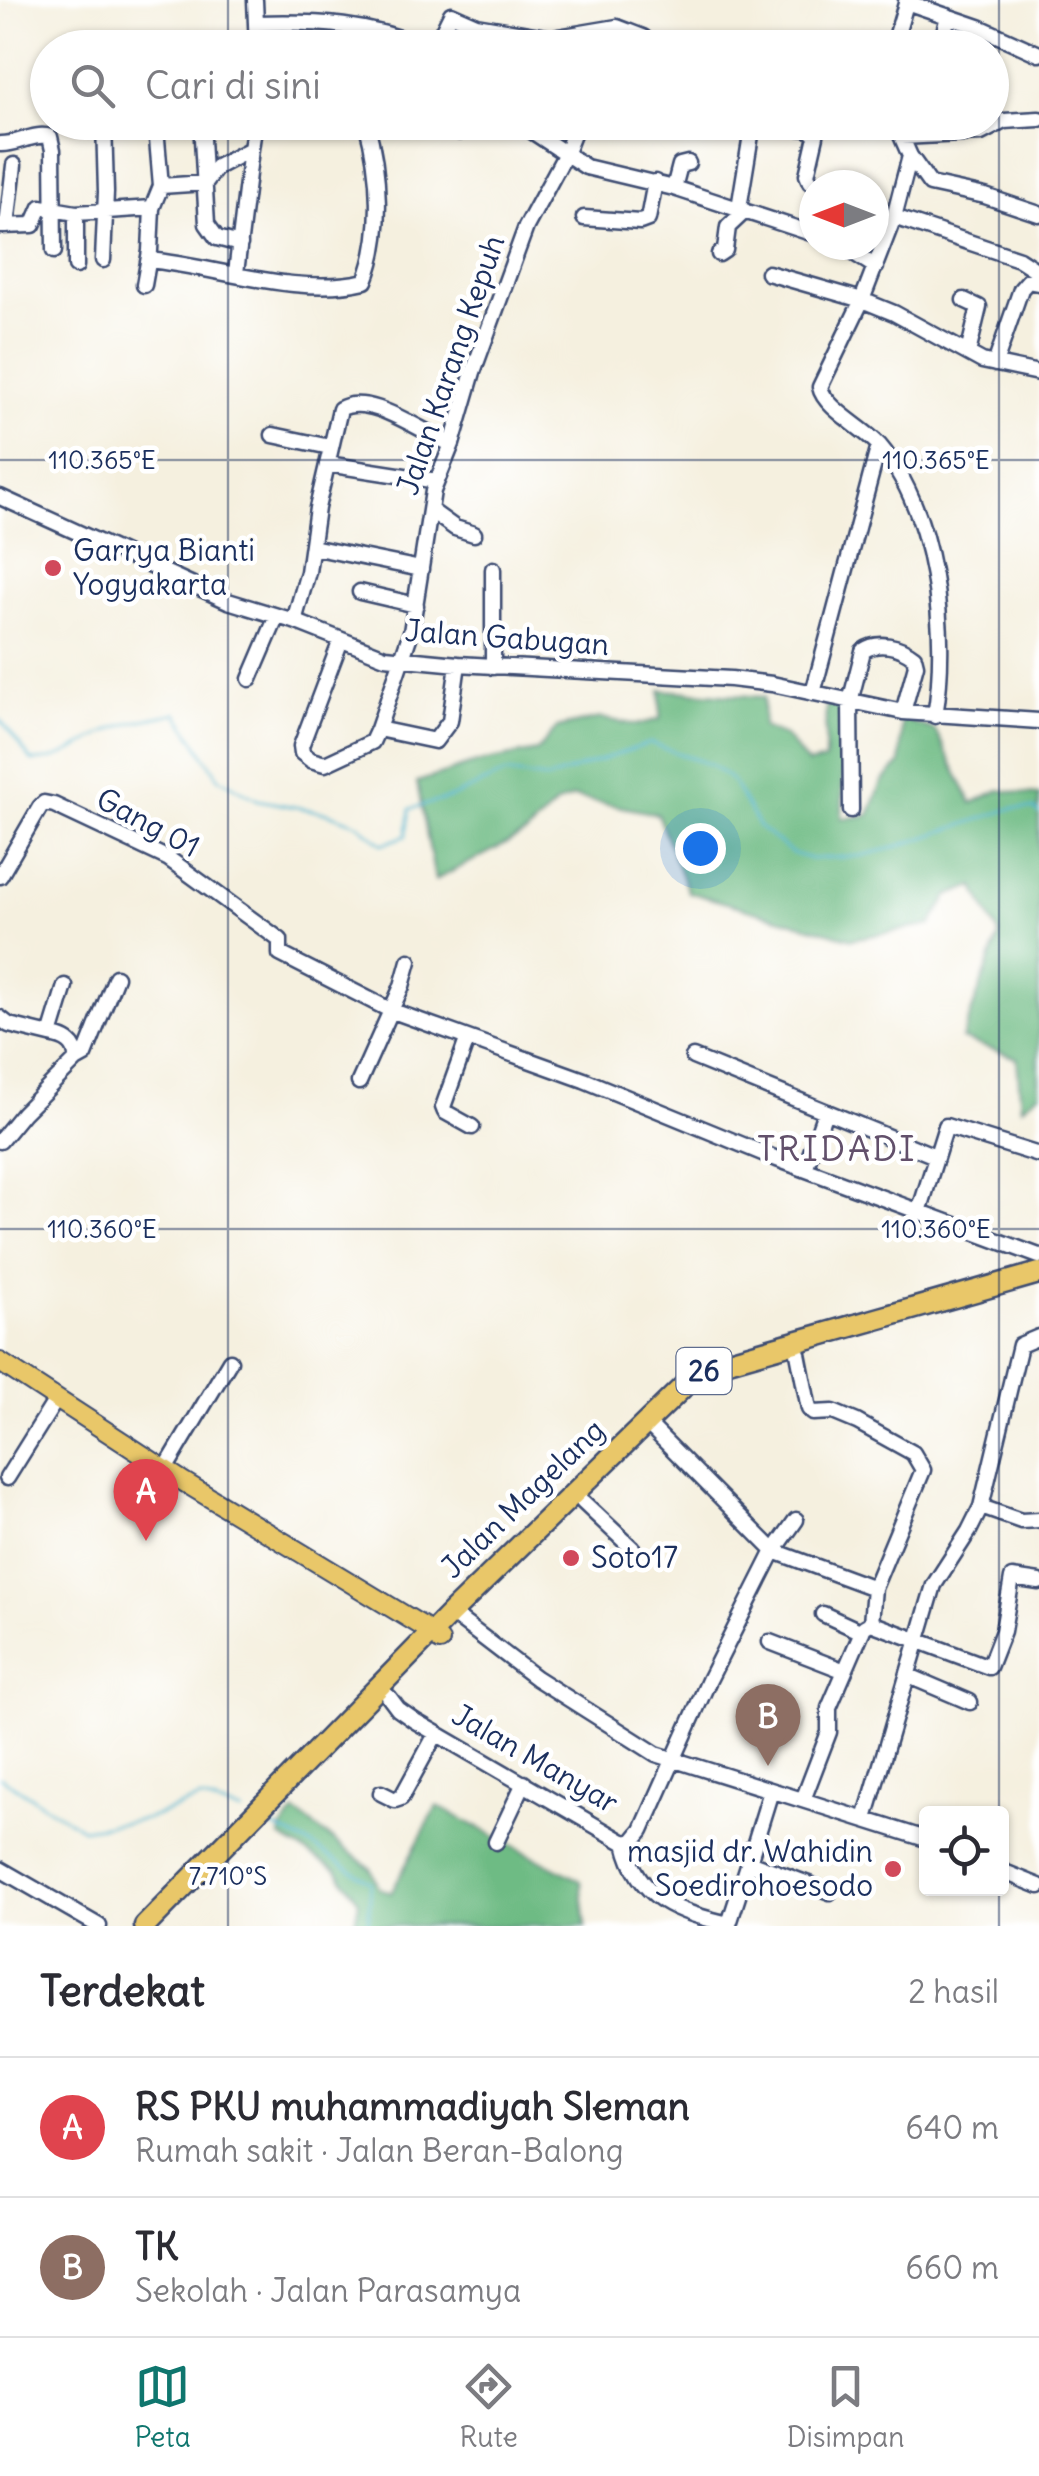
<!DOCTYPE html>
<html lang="id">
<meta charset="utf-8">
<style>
body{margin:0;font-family:Delius,sans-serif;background:#f2f2f3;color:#2b2b33}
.controls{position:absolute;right:30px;bottom:30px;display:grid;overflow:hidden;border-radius:10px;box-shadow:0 2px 8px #0004}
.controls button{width:90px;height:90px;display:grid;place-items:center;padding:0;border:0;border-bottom:2px solid #e1e1e2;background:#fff;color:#2b2b33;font:50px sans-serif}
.compass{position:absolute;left:799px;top:170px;width:90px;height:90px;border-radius:50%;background:#fff;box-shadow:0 2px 8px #0004;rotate:270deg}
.you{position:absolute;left:700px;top:848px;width:35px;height:35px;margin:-25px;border:8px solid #fff;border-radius:50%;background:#1a73e8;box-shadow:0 0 0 15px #1a73e833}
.badge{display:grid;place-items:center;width:65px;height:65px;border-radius:50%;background:#0f766e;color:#fff;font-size:32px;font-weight:700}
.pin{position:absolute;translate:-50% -82px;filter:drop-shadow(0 2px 5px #0008)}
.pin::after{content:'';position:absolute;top:52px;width:35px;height:30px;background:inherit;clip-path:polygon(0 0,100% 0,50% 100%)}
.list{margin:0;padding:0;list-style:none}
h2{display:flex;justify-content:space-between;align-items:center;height:130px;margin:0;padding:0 40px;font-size:42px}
h2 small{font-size:32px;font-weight:400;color:#7c7c81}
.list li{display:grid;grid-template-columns:65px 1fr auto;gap:30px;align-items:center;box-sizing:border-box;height:140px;padding:0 40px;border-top:2px solid #e1e1e2}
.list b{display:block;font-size:38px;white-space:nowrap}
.list p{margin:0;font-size:32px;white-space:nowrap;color:#7c7c81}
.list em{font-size:32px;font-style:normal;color:#7c7c81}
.icon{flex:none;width:55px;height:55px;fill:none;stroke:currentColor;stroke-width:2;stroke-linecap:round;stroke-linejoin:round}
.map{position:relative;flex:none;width:1039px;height:1926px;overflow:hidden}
.search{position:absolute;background:#fff;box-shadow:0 2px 8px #0004;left:30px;right:30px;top:30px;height:110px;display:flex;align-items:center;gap:25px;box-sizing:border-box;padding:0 35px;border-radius:55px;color:#7c7c81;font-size:38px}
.sheet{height:410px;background:#fff}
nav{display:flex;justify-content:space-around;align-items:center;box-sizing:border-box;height:140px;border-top:2px solid #e1e1e2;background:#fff;font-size:28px;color:#7c7c81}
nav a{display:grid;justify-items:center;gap:5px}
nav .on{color:#0f766e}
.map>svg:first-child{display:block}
.forest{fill:#6ebb84;stroke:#447571;stroke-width:2.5}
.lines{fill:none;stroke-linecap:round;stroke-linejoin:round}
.stream{stroke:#4fb4ce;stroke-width:2.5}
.minor-casing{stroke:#3c4c71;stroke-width:19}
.major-casing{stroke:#3c4c71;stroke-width:22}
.highway-casing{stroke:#3c4c71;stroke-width:25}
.minor{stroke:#fff;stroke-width:14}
.major{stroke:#e9c769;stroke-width:18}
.highway{stroke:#e9c769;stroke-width:20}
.ticks{fill:none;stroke:#1b2f5e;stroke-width:2.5;stroke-opacity:0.45}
.poi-dot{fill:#d1495b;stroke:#fff;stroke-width:4}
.labels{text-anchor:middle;stroke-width:9;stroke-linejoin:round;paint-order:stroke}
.shield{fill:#fff;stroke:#5f6d8e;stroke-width:2.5}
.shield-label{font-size:28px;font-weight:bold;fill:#1b2f5e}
.street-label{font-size:30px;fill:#1b2f5e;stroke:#fff}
.poi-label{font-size:30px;fill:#1b2f5e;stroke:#fff;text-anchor:start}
.quarter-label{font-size:35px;letter-spacing:2.5px;fill:#62506b;stroke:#fff}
.ticks-label{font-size:25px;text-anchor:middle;fill:#1b2f5e;stroke:#fff;stroke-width:9;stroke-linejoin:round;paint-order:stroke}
</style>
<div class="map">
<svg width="1039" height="1926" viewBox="0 0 1039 1926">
<rect width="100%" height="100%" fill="#fff"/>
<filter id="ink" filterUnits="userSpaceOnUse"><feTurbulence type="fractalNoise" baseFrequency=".01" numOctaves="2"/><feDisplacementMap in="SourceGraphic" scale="20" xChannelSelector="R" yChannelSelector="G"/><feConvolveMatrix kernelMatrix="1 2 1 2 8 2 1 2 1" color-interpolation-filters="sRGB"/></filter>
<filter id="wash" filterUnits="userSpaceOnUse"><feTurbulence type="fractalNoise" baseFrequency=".0048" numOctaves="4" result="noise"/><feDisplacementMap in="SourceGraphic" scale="40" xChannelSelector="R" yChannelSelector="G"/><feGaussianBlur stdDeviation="2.25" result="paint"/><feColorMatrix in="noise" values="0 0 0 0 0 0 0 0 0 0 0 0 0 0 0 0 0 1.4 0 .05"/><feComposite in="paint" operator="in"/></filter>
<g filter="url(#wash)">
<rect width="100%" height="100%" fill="#f5f0df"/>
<path class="forest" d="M 661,690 L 764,697 L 763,727 L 785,736 L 808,764 L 825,760 L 826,705 L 845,707 L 842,819 L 869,815 L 882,782 L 900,764 L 902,719 L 935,730 L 972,803 L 999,790 L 1039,795 L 1039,1093 L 1021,1108 L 1017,1058 L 962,1039 L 999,935 L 974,886 L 948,896 L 931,925 L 852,939 L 688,892 L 657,814 L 573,797 L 556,804 L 527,833 L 435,880 L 417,782 L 476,763 L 537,751 L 557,728 L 600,718 L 637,725 L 660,719 Z
M 437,1806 L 581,1881 L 586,1926 L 354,1926 L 359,1901 L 337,1870 L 280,1837 L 281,1830 L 295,1812 L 371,1868 L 379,1888 L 391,1893 Z"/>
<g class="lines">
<path class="stream" d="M 0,719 L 32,761 C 63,761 80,745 106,732 C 128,722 153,718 177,713 L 219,778 L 258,800 L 328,813 L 358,824 L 382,844 L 406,836 L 410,809 L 450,798 L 506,773 L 547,779 L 650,743 L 711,765 L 731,779 L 759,827 L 792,853 L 811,859 L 860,856 L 893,848 L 1013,808 L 1035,809 L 1039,813
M 0,1777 L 82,1829 L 147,1819 L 200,1799 L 242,1812
M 258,1820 L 313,1846 L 371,1882 L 368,1926"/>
</g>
</g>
<g filter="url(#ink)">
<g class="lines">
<g class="minor-casing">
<path id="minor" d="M 255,0 L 257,48
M 906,2 L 979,27 L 1039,54
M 256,23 C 320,21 368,24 428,48
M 434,48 L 451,14 L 476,25 L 552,38 L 617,27 L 643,37 L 653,48
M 609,48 L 617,27
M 893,48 L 907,0
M 940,48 L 948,16
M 201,122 L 207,224 L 217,238 L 240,244
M 411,122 L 459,132 L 496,126 L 527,128 L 586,167 L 674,188 L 814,234
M 752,122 L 809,129 L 816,136 L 807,175 L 810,182 L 823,185
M 895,122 L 910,156 L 894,217 L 862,300 L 894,313 L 982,361 L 1039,373
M 902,137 L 981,133 L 1004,121 L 1039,119
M 157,139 L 161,186
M 0,144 C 17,145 34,132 50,137 L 53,150 L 54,251
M 910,156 L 930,184 L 985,196 L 1039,214
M 674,188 L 680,165 L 688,163
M 739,208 L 753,123
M 894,217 L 1019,259 L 1039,272
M 584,218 L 640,222 L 648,219 L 655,182
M 0,226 L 33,225 L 41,207 L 76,213 L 152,208 L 161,186 L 205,183 L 217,167 L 251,149 L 255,122
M 7,226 L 14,165
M 841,245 L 876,267
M 719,254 L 725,250 L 728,227 L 745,211
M 103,260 L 106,192 L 104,122
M 149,260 C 217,267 299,297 365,281 C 384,234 380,171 366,122
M 76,266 L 76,213
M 236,273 L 251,149
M 768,273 L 862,300 L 820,387 C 824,408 864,428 879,445 C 936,512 949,633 935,716
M 144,285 L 150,251 L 152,208
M 964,300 L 979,307 L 968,353
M 995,364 L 1021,289 L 1028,281 L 1039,283
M 273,435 L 330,447
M 327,464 L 437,481
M 0,497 L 228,601 L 294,621 L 385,657 L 458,664 L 731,679 L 772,684 L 903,712 L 1039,721
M 430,510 L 455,528 L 474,534
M 312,547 L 421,569
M 360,592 L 416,605
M 294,621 L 308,572 L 317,508 L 340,409 C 370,391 423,434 452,444
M 341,640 L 301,746 L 302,753 L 311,760 L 325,764 L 372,742 L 378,729 L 411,632 L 433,491 L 452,444 L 473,372 L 526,227 L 565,155 L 578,122
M 493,667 L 493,569
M 250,679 L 277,616
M 813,693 L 879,445
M 378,729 L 435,741 L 450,721 L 458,664
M 851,810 L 850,702 L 863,651 C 878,640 900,646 914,657 L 916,665 L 903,712
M 0,876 L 40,807 L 44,803 L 54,805 L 169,859 L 280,940 L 280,954 L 390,1010 L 584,1080 L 777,1159 L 1039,1256
M 0,1018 L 9,1025 L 50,1035 L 65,986
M 50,1035 C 65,1038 77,1043 76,1060
M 467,1040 L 443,1107 L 445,1112 L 472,1127
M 693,1057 L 935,1156
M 359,1082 L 402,986 L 409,961
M 0,1141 L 23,1113 L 76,1060 L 85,1055 L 116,977
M 805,1169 L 825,1112
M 919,1212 L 946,1126 L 1039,1155
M 798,1353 L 809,1409 L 813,1413 L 833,1412 L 857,1422 L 913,1453 L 923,1470 L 874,1588 L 871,1623 L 864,1627 L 829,1708 L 829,1732 L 803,1800
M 166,1468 L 230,1361
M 7,1478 L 57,1398
M 583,1502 L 633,1549
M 981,1507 L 1021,1521 L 1039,1520
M 796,1520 L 774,1551 L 874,1588
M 451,1613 L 536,1678 L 656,1754 L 926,1839
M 823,1614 L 862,1632
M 871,1623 L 989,1667 L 1003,1631 L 1012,1578 L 1039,1582
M 770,1642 L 845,1671
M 909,1676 L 970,1702
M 389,1697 L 398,1709 L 415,1721 L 625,1843 L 633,1841 L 642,1830 L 709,1680 L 774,1551 L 653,1429
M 771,1791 L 749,1862 L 830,1892
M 381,1793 L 395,1800 L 401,1798 L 436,1734
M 865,1819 L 934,1585 L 969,1531 L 981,1507 L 1020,1345 L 1039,1337
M 496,1842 L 524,1783
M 625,1843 C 638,1900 678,1912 729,1924 L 749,1862
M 0,1869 L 99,1926
M 1002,1871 L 1039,1886"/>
</g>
<g class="major-casing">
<path id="major" d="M 0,1362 L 184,1482 L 432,1632 L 440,1641"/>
</g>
<g class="highway-casing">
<path id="highway" d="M 145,1926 L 451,1613 L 686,1384 L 708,1368 L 732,1360 L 1039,1273"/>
</g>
<use href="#minor" class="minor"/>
<use href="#major" class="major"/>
<use href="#highway" class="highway"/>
</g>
</g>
<path class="ticks" d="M 228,0 L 228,48M 999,0 L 999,1814M 228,122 L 228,1926M 0,460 L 1039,460M 0,1229 L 1039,1229M 999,1888 L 999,1926"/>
<g class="poi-dot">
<circle cx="53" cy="568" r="10"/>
<circle cx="571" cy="1558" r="10"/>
<circle cx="893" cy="1869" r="10"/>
</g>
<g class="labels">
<rect class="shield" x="676.5" y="1348" width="55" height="46" rx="8"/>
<g class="shield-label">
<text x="704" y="1381">26</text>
</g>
<g class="street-label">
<text transform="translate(451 365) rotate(-71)" y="10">Jalan Karang Kepuh</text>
<text transform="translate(507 638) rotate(4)" y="10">Jalan Gabugan</text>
<text transform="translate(148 823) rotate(28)" y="10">Gang 01</text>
<text transform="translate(523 1499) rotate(-44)" y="10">Jalan Magelang</text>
<text transform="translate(535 1759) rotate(30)" y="10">Jalan Manyar</text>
</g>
<g class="poi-label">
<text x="73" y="561">Garrya Bianti<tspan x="73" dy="34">Yogyakarta</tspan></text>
<text x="591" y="1568">Soto17</text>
<text x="873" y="1862" text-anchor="end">masjid dr. Wahidin<tspan x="873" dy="34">Soedirohoesodo</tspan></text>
</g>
<g class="quarter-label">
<text x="837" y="1161">TRIDADI</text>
</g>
</g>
<g class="ticks-label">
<text x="936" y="469">110.365°E</text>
<text x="102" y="469">110.365°E</text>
<text x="936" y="1238">110.360°E</text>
<text x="102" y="1238">110.360°E</text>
<text x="228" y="1885">7.710°S</text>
</g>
</svg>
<div class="controls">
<button><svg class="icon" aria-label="locate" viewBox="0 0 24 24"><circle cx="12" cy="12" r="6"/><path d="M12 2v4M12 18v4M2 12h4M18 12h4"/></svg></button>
</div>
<svg class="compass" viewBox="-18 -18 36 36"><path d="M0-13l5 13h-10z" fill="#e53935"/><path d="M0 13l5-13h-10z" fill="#7c7c81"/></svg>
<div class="you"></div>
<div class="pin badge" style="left:146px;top:1541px;background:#e0444e">A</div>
<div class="pin badge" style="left:768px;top:1766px;background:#8d6e63">B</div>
<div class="search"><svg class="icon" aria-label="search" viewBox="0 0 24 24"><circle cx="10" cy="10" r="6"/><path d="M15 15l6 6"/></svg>Cari di sini</div>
</div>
<section class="sheet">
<h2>Terdekat<small>2 hasil</small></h2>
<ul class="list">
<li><span class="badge" style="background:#e0444e">A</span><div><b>RS PKU muhammadiyah Sleman</b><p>Rumah sakit · Jalan Beran-Balong</p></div><em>640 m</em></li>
<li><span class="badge" style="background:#8d6e63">B</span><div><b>TK</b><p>Sekolah · Jalan Parasamya</p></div><em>660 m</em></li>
</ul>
</section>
<nav>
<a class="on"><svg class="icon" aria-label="map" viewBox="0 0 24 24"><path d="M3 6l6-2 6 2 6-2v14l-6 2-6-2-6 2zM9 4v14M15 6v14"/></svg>Peta</a>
<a><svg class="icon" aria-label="directions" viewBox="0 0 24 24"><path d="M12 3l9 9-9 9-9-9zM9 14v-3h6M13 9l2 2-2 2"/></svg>Rute</a>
<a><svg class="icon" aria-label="saved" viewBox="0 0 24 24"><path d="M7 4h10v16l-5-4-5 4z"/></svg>Disimpan</a>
</nav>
